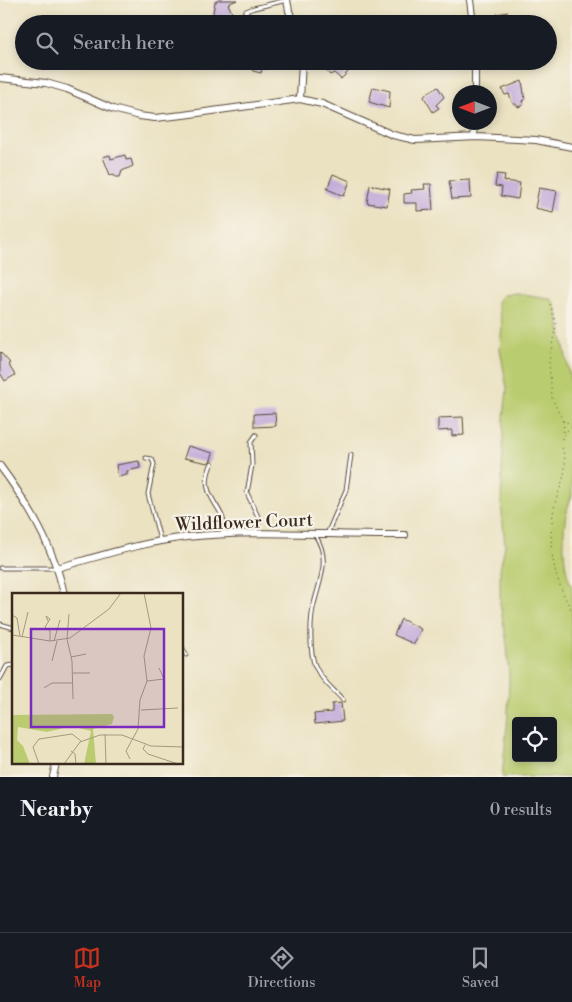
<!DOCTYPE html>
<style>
body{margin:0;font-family:"Libre Bodoni",serif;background:#242831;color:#f1f3f6}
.controls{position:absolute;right:15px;bottom:15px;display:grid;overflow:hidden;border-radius:5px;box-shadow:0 2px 8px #0003}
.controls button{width:45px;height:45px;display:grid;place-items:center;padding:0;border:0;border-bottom:1px solid #363941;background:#171b24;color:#f1f3f6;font:25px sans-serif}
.compass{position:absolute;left:452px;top:85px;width:45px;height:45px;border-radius:50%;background:#171b24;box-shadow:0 2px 8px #0003;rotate:270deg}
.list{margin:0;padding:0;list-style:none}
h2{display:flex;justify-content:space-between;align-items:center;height:65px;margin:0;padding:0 20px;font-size:21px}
h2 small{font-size:16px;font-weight:400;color:#9ea1a6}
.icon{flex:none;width:28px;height:28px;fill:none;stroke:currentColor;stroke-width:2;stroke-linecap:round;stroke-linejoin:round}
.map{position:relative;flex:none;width:572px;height:777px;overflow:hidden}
.search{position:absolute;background:#171b24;box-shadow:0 2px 8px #0003;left:15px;right:15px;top:15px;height:55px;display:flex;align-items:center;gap:12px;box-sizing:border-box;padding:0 18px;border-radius:28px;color:#9ea1a6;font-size:19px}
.sheet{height:155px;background:#171b24}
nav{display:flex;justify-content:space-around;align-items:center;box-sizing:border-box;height:70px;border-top:1px solid #363941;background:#171b24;font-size:14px;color:#9ea1a6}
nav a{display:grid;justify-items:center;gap:2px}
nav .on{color:#c8321e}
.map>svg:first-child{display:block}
.green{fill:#bacc6f;stroke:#7a7b46;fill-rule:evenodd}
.building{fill:#c5afda}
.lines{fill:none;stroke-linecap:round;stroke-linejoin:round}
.service-casing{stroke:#554637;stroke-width:5}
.minor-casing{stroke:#554637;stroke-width:8}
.path{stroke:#554637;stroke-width:1;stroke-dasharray:1 4;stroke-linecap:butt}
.service{stroke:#fff;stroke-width:3}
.minor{stroke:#fff;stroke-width:6}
.labels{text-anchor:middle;stroke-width:4.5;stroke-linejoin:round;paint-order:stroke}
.street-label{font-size:18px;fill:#3b2a1e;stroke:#f7f3e8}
.inset-road{fill:none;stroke:#a59880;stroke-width:1}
.view{fill:#7b2cbf;fill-opacity:0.15;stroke:#7b2cbf;stroke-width:2.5}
.inset-edge{fill:none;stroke:#3b2a1e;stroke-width:2.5}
</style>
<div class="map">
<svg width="572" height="777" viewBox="0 0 572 777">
<rect width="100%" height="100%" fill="#f7f3e8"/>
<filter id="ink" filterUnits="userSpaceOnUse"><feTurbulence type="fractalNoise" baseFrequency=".02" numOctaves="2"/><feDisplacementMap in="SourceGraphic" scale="10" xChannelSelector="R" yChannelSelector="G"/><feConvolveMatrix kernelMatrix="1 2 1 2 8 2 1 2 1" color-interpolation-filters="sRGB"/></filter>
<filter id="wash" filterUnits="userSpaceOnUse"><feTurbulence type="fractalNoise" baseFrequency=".0096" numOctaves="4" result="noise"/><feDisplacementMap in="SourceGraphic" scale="20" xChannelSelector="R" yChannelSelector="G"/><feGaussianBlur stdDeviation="1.12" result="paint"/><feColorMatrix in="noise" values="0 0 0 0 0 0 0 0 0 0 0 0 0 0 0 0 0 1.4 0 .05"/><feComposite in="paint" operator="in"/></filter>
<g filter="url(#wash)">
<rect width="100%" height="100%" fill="#ebe2c2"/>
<path class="green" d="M 515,293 L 549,298 L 556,304 L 572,389 L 572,496 C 561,517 561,565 572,587 L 572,777 L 502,777 L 508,714 L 509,678 L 507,644 L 500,604 L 500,570 L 505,545 L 501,503 L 504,416 L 507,389 L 500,349 L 502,324 L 497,302 L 502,295 ZM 516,721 L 553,721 L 553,758 L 516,758 Z"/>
<g id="blocks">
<path class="building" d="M 219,0 L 237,0 L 228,4 L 234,17 L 215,22 L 213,12 L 215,2 Z
M 508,12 L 508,16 L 514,18 L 515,21 L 512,24 L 498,24 L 497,14 Z
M 253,61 L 268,61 L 266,69 L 262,68 L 261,73 L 253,71 Z
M 334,61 L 342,61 L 348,72 L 341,79 L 334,73 L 330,75 L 325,69 Z
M 522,81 L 525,100 L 522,101 L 523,105 L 518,107 L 516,104 L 513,104 L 509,94 L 505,95 L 502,89 Z
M 373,87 L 390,91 L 389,108 L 369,102 Z
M 438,87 L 444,97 L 436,105 L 439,108 L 433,112 L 424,97 L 427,93 Z
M 110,155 L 111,159 L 125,155 L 126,160 L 131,159 L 133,166 L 122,171 L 120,177 L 115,177 L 114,174 L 110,175 L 103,157 Z
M 333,174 L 350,181 L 344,196 L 327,189 Z
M 497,174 L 505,175 L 504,181 L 520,183 L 518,199 L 501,196 L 502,187 L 495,186 Z
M 470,180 L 471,198 L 452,199 L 449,181 Z
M 424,184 L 431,184 L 433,210 L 417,211 L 417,203 L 404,203 L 404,194 L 412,193 L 411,190 L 425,189 Z
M 370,185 L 390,189 L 387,206 L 367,203 Z
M 539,188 L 557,191 L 553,212 L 535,208 Z
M 0,352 L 10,363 L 8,364 L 15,375 L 5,381 L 0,373 Z
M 275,413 L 276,426 L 254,427 L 254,414 Z
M 463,417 L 464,435 L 452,436 L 452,430 L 438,431 L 438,418 Z
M 188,446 L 213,453 L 211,460 L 208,463 L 184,458 Z
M 139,461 L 140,468 L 127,471 L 127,475 L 118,477 L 116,465 Z
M 401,619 L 421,629 L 414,644 L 394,635 Z
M 341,703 L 343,721 L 315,724 L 314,714 L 332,712 L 332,704 Z"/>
</g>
</g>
<g filter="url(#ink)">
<use href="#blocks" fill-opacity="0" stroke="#554637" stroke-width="1"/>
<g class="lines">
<g class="service-casing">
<path id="service" d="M 235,24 L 246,11 L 254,8 L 287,0
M 317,61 L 326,64
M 146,458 L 152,459 L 154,464 L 148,494 L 160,540
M 212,463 C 195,499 229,505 224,534
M 255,532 L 260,521 L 247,493 L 252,465 L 251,442 L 256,435
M 327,534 L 346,490 L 351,455
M 315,535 C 331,559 320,579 314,604 C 310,618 309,655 316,668 C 322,681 334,690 343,700
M 0,568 L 57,568
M 0,624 L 14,628
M 182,647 L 186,655
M 0,679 L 7,666 L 14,665"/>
</g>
<g class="minor-casing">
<path id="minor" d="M 287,0 L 289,11 L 294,24
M 470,0 L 473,24
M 0,78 L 46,83 L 67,89 L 113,109 L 139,116 L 155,118 L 183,115 L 300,99 L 322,104 L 393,135 L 415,140 L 477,137 L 536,140 L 572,147
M 475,92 L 475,61
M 300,99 L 302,61
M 474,137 L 475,122
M 0,466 C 29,505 54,547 64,594
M 57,568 C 100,556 143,542 187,537 C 259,529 332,536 405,535
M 53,777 L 56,763"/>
</g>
<path class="path" d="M 550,304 L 556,324 L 549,362 L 551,385 L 552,398 L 563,421 L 572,424
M 563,421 L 564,432
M 572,427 C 552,441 567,450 565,467 C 564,481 557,494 554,508 C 547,546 553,577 572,611
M 569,777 L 572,773"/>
<use href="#service" class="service"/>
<use href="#minor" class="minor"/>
</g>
</g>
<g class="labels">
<g class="street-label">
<text transform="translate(244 522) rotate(-2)" y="6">Wildflower Court</text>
</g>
</g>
<g transform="translate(12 593)">
<rect width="171" height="171" fill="#ebe2c2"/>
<path d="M 0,122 L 100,121 L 102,124 L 100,131 L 81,136 L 84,171 L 72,171 L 79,138 L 60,133 L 35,139 L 6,134 L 5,147 L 11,153 L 18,171 L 0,171 Z" fill="#bacc6f"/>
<path class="inset-road" d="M 57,21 L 55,46 L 60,68 L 61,106M 0,22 L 5,25 L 8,43M 36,28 L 34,23 L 38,26 L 33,34 L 38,38 L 38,48M 0,42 L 38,48 L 58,45 L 97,16 L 109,0M 10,44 L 16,19M 42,48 L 48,27M 59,64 L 74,61M 40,68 L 45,48M 61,80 L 78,80M 135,88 L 152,86 L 147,75M 32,95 L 40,90 L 61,90M 129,117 L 166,115M 93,141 L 94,171M 133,152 L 131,156 L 136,161 L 166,171M 59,158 L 63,161 L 64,171M 118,166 L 114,158 L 126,136 L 128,107 L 135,88 L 132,63 L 139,35 L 132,0M 27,171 L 21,154 L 27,146 L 60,141 L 69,148M 52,171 L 68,149 L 88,142 L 110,142 L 139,153 L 172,154"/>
<path class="view" d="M 19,36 L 152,36 L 152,134 L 19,134 Z"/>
<rect width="171" height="171" class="inset-edge"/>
</g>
</svg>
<div class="controls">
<button><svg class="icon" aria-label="locate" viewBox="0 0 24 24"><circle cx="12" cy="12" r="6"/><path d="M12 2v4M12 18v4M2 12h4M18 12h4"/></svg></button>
</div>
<svg class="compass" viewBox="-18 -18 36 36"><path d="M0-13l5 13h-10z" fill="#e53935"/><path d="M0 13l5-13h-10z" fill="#9ea1a6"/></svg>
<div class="search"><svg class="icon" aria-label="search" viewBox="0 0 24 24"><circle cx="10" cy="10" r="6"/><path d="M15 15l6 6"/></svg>Search here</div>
</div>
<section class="sheet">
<h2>Nearby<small>0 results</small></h2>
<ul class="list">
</ul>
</section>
<nav>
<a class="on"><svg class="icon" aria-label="map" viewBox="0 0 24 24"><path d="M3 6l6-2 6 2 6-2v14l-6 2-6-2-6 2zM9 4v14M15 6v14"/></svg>Map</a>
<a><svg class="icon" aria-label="directions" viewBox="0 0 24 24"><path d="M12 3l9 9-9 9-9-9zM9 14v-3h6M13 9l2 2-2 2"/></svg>Directions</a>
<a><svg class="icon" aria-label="saved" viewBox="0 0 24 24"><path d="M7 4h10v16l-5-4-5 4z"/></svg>Saved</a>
</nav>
